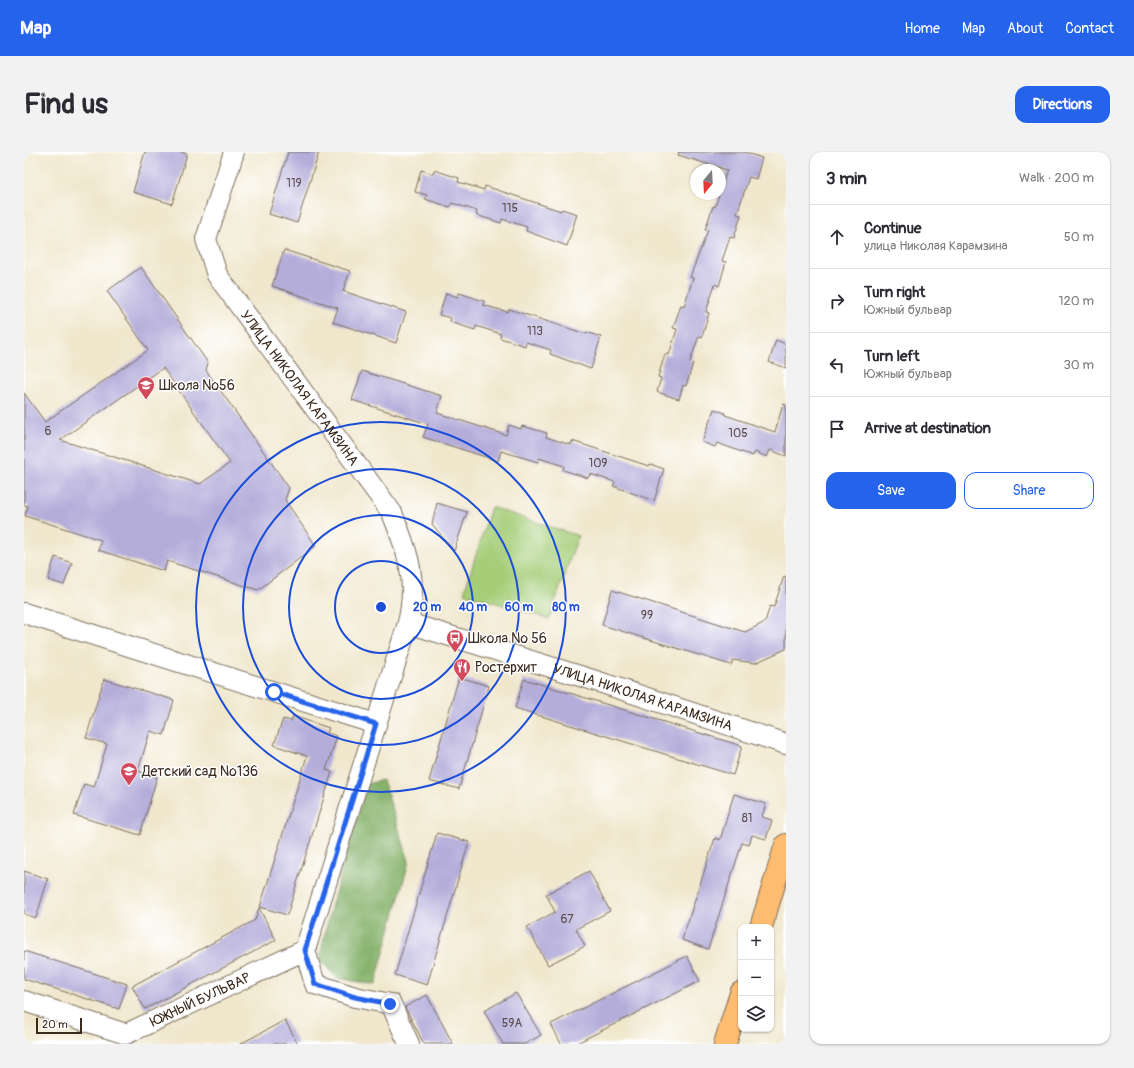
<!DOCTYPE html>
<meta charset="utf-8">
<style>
body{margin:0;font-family:Pangolin,sans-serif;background:#f2f2f3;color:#2b2b33}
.controls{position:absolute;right:12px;bottom:12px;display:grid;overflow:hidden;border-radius:8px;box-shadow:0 1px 3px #0004}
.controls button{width:36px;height:36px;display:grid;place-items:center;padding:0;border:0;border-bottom:1px solid #e1e1e2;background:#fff;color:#2b2b33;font:20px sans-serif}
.compass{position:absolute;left:666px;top:12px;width:36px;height:36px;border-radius:50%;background:#fff;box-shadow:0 1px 3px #0004;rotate:198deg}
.scale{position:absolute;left:12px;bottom:10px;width:46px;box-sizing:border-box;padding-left:4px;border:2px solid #3b2a1e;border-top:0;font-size:11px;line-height:14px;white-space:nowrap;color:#3b2a1e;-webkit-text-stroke:3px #fff;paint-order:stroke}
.stop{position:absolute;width:12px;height:12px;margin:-9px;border:3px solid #2563eb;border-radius:50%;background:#fff}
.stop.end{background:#2563eb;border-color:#fff;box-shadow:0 1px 4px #0008}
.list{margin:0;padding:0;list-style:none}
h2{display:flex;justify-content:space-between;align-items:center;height:52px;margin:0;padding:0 16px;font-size:17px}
h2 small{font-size:13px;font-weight:400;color:#7c7c81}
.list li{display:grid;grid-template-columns:26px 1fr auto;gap:12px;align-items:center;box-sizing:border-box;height:64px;padding:0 16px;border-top:1px solid #e1e1e2}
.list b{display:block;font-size:15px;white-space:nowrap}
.list p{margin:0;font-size:13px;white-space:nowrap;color:#7c7c81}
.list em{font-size:13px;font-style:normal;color:#7c7c81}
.actions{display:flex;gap:8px;padding:12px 16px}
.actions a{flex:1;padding:9px 0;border:1px solid #2563eb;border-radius:12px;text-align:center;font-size:14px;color:#2563eb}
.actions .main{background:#2563eb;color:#fff}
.icon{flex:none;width:22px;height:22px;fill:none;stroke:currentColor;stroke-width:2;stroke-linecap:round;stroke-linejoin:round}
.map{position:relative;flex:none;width:762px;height:892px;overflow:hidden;border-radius:12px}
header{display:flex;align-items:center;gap:24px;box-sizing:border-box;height:56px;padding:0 20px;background:#2563eb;color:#fff}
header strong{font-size:19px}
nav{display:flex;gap:22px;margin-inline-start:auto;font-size:14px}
.intro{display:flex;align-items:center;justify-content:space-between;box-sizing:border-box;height:96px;padding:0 24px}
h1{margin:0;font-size:28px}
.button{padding:10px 18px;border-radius:12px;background:#2563eb;color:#fff;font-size:14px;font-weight:700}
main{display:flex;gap:24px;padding:0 24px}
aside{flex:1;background:#fff;border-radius:12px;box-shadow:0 1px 3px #0004}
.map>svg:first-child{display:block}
.green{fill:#a6ce79;stroke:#707c4c}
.forest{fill:#84b169;stroke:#606e44}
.building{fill:#b4adda;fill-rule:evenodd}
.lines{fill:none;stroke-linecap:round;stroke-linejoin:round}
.minor-casing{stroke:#7a6c5b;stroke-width:22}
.major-casing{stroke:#7a6c5b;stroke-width:24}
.minor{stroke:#fff;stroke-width:20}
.major{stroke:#fdbc70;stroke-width:22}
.route{stroke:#2563eb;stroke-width:5}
.ring{fill:none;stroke:#1d4ed8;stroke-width:2}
.labels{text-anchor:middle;stroke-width:3;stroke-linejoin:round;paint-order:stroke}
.number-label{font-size:12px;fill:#594b4d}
.poi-label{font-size:14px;fill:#3b2a1e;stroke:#fff;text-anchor:start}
.street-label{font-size:14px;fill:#3b2a1e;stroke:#fff}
.centre{fill:#1d4ed8;stroke:#fff;stroke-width:2}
.ring-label{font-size:12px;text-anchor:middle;font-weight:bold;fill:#1d4ed8;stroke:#fff;stroke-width:3;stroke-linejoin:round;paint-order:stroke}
</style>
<header>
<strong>Map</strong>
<nav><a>Home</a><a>Map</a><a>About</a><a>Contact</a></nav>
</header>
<div class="intro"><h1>Find us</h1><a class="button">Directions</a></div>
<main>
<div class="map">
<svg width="762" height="892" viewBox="0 0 762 892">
<rect width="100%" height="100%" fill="#fff"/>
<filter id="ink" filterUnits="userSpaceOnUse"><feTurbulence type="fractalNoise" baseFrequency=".025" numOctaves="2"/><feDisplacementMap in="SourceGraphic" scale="8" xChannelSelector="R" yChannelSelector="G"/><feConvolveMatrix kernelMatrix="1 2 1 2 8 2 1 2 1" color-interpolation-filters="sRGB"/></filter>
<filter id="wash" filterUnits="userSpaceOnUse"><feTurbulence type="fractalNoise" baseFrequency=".012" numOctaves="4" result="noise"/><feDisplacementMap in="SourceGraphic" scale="16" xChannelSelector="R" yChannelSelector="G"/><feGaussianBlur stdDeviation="0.9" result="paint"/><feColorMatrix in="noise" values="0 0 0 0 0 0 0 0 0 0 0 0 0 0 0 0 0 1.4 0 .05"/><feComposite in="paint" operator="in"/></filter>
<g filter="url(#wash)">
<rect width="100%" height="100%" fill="#f0e7cc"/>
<path class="green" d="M 467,355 L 554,384 L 525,467 L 440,441 Z"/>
<path class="forest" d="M 359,628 L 385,709 L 351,833 L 313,826 L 295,808 L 307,755 L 343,632 Z"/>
<g id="blocks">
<path class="building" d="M 121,0 L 156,0 L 163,2 L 148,52 L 109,40 Z
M 264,0 L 295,0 L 273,71 L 245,62 Z
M 655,0 L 720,0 L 738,6 L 732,27 L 725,25 L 713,62 L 717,63 L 710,86 L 706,85 L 698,109 L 702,110 L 695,134 L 691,132 L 682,160 L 685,161 L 678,185 L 675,184 L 666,210 L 669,211 L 662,234 L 659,233 L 655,247 L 633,240 L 637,226 L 634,225 L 641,202 L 645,203 L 653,177 L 649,176 L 657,153 L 660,154 L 669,126 L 666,125 L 684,78 L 681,78 L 689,54 L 691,55 L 703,18 L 654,3 Z
M 397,18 L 409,22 L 410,18 L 435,26 L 434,30 L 460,38 L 461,34 L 537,59 L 538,57 L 553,62 L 543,94 L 502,79 L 503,75 L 478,67 L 477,71 L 452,63 L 453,59 L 428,51 L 426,55 L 401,47 L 403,43 L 391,40 Z
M 260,98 L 326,119 L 319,139 L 382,160 L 372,191 L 309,170 L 314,156 L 248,134 Z
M 117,115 L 184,211 L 182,218 L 265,336 L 261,348 L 292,394 L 234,438 L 143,409 L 140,419 L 74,398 L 77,388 L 1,364 L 4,354 L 0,353 L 0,241 L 21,270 L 124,198 L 83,139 ZM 139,216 L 206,311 L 176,332 L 36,288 Z
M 422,141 L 434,145 L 435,141 L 460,149 L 459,153 L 484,160 L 485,157 L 562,182 L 562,180 L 577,185 L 567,217 L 526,202 L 527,198 L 502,190 L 501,194 L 476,186 L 477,182 L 452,174 L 451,178 L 426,170 L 427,166 L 415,163 Z
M 752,188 L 762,192 L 762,216 L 745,210 Z
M 338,219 L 418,244 L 413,261 L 482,283 L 485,273 L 497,277 L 498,274 L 523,281 L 522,285 L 547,293 L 548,289 L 625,314 L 626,312 L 640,317 L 630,349 L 589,334 L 591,330 L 566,322 L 564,326 L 539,318 L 540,314 L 515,306 L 514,310 L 477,299 L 474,309 L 399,285 L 404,272 L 328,248 Z
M 759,252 L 762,253 L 762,304 L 746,298 L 743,305 L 731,300 L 729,304 L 693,291 L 691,295 L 678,290 L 690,257 L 701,261 L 701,263 L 751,280 Z
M 413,351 L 443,360 L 430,399 L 408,372 Z
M 31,405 L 48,411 L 40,433 L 24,428 Z
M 760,424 L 762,425 L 762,497 L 731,511 L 709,508 L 707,513 L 578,473 L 588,438 L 721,480 L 741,470 L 746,454 L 750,455 Z
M 435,525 L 465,534 L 435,637 L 405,629 Z
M 80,527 L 150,548 L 140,583 L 126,579 L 114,619 L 133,625 L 116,683 L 50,663 L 60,632 L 70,635 L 83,592 L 62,586 Z
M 500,527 L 718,594 L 709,623 L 491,556 Z
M 269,564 L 305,576 L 303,581 L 313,584 L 302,618 L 308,620 L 263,763 L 236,755 L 283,604 L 250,593 L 259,567 L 267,569 Z
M 710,642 L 742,652 L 738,665 L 748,668 L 742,687 L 728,683 L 725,693 L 718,691 L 684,797 L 658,788 L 691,686 L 696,688 Z
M 413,681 L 445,690 L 403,833 L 371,823 Z
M 0,719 L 24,727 L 12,766 L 0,762 Z
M 565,719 L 586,759 L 552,777 L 561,794 L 524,813 L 503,775 L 531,760 L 522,742 Z
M 235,756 L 252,788 L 121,857 L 108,834 L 231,768 Z
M 0,799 L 103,832 L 95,857 L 0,827 Z
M 663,804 L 676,829 L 551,892 L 537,892 L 527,872 Z
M 492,841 L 517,883 L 501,892 L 479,892 L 460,859 Z
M 403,843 L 429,892 L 400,892 L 381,855 Z
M 261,868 L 274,892 L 216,892 L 250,874 Z"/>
</g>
</g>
<g filter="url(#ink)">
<use href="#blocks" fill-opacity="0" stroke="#7a6c5b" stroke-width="1"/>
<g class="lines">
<g class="minor-casing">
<g id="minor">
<path id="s1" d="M 210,0 L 182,87 L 193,123 L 368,361 C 384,400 394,428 384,471 L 281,798"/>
<path d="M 0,461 L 352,572"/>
<path id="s2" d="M 384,471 L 569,528 L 762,592"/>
<path id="s3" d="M 0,849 L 102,882 L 281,798 L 291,832 L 331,845 L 367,852 L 385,892"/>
</g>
</g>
<g class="major-casing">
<path id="major" d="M 737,775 L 762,693
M 701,892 L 717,841"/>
</g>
<use href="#minor" class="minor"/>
<use href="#major" class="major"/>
</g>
</g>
<g class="lines" filter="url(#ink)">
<path class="route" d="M 250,540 L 352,572 L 281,798 L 291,832 L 331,845 L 366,852"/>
</g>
<g class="ring">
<circle cx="357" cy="455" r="46"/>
<circle cx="357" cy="455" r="92"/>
<circle cx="357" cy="455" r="138"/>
<circle cx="357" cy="455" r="185"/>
</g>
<defs>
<g id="school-pin" transform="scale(0.9)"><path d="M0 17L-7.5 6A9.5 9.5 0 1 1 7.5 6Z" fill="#d1495b" stroke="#fff"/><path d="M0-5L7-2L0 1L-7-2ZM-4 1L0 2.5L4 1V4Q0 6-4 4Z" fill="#fff"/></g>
<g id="bus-pin" transform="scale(0.9)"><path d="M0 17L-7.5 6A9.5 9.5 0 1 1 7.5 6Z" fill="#d1495b" stroke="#fff"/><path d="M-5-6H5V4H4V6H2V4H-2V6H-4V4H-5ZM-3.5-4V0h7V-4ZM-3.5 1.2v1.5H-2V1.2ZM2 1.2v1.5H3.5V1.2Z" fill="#fff"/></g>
<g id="restaurant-pin" transform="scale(0.9)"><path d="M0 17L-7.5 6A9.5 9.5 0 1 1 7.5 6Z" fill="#d1495b" stroke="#fff"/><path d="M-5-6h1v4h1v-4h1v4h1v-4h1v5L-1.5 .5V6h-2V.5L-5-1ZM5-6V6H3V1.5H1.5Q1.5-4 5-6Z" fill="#fff"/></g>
</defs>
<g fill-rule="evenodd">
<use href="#school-pin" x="122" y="233"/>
<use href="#bus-pin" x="431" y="486"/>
<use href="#restaurant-pin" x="438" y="515"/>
<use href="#school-pin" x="105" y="619"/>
</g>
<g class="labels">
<g class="number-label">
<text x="270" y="35">119</text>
<text x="486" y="60">115</text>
<text x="511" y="183">113</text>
<text x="24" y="283">6</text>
<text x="714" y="285">105</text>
<text x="574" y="315">109</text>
<text x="623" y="467">99</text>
<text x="723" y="670">81</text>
<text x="543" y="771">67</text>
<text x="488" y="875">59А</text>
</g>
<g class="poi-label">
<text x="135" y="238">Школа №56</text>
<text x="444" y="491">Школа № 56</text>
<text x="451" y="520">Ростерхит</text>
<text x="118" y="624">Детский сад №136</text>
</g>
<g class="street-label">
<text dy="5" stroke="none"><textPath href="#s1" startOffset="269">УЛИЦА НИКОЛАЯ КАРАМЗИНА</textPath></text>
<text dy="5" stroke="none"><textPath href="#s2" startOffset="246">УЛИЦА НИКОЛАЯ КАРАМЗИНА</textPath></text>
<text dy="5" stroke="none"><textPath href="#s3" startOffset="189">ЮЖНЫЙ БУЛЬВАР</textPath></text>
</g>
</g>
<circle cx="357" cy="455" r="6" class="centre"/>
<g class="ring-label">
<text x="403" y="459">20 m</text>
<text x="449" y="459">40 m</text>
<text x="495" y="459">60 m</text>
<text x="542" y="459">80 m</text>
</g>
</svg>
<div class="controls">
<button>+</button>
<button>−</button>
<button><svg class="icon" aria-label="layers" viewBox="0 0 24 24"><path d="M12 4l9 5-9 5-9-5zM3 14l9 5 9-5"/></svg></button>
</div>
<svg class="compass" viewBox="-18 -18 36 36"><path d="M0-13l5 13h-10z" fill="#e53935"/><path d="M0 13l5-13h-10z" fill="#7c7c81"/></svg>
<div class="scale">20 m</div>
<div class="stop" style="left:250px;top:540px"></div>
<div class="stop end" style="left:366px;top:852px"></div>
</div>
<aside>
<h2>3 min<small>Walk · 200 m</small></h2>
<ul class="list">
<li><svg class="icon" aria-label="ahead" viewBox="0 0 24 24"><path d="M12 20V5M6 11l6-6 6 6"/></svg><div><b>Continue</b><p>улица Николая Карамзина</p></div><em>50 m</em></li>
<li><svg class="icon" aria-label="right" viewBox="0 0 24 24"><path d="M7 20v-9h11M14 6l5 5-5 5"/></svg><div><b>Turn right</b><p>Южный бульвар</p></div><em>120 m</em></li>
<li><svg class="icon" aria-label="left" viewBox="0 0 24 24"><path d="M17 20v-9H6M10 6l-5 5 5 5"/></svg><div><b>Turn left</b><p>Южный бульвар</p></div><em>30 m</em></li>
<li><svg class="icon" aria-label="arrive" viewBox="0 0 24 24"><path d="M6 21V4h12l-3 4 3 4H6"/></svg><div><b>Arrive at destination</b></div></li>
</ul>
<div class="actions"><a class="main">Save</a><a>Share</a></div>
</aside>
</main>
